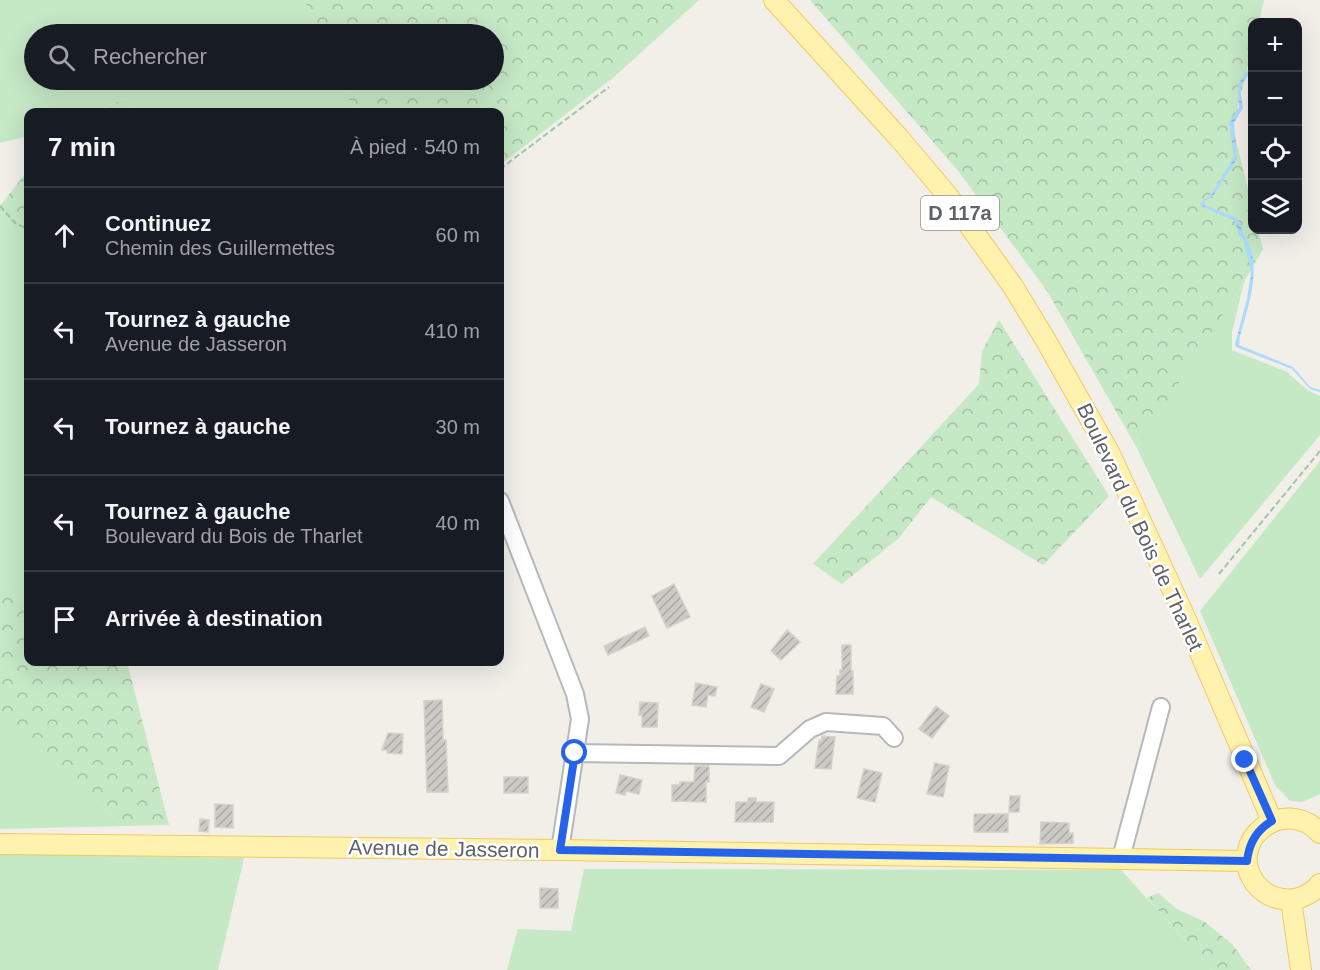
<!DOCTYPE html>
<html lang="fr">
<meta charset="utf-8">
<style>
body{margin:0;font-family:Helvetica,sans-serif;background:#20242c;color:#f1f3f6}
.controls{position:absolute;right:18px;top:18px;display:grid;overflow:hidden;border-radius:12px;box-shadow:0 6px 24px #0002}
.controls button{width:54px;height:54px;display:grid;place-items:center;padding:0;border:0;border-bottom:2px solid #363941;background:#171b24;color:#f1f3f6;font:30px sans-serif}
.stop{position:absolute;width:18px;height:18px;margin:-14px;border:4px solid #2563eb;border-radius:50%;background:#fff}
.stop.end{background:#2563eb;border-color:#fff;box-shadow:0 2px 6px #0008}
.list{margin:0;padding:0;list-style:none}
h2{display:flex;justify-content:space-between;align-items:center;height:78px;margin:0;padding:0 24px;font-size:26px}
h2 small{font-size:20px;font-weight:400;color:#9ea1a6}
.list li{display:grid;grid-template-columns:39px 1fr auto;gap:18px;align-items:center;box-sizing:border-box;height:96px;padding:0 24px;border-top:2px solid #363941}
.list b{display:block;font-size:22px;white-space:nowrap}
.list p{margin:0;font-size:20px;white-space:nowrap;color:#9ea1a6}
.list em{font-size:20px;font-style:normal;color:#9ea1a6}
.icon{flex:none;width:33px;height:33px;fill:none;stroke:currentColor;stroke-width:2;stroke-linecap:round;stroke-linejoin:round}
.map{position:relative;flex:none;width:1320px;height:970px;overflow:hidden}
.search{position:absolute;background:#171b24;box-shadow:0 6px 24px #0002;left:24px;top:24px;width:480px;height:66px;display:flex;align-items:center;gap:15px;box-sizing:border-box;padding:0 21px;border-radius:33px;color:#9ea1a6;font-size:22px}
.panel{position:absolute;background:#171b24;box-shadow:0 6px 24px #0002;left:24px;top:108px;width:480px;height:558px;border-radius:12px}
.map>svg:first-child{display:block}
.green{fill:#c5e8c5}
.forest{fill:url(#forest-crowns)}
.water{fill:url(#water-ripples)}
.building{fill:url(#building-hatch);stroke:#d6d1c6;stroke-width:1.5}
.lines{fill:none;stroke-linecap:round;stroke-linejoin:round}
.minor-casing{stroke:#b5b8bc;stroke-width:20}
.major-casing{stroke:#f2c960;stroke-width:22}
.path{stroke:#9cc7a9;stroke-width:2;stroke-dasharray:6 3;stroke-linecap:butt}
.minor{stroke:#fff;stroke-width:16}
.major{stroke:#fff2af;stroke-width:20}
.route{stroke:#2563eb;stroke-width:8}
.labels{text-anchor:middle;stroke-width:5;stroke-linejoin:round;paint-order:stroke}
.shield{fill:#fff;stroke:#8f9295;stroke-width:1.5}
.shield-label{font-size:20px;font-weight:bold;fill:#5f6368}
.street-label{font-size:21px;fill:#5f6368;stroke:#fff}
</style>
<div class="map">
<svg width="1320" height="970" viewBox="0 0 1320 970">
<defs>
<pattern id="forest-crowns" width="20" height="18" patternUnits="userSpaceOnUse" patternTransform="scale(1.5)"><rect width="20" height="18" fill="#c5e8c5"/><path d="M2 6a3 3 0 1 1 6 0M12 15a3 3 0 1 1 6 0" fill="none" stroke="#a3c0a4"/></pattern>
<pattern id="water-ripples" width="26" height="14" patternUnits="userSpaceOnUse" patternTransform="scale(1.5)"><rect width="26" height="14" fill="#aadaff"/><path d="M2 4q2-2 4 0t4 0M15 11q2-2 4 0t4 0" fill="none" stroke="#8eb4d2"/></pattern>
<pattern id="building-hatch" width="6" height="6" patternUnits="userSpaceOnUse" patternTransform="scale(1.5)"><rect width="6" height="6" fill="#cccac5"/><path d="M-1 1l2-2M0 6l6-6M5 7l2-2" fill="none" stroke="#a9a8a4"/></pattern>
</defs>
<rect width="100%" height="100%" fill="#f1efe8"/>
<path class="green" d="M 0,0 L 304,0 L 320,34 L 34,34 L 34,80 L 340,80 L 355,112 L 131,112 L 125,98 L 95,112 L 28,112 L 28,136 L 0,143 Z
M 0,211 L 28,225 L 28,601 L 17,602 L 0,574 Z
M 1244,282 L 1232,332 L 1232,350 L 1287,372 L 1307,390 L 1320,396 L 1320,435 L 1200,579 L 1137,448 Z
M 1320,461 L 1320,794 L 1302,802 L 1290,801 L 1275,785 L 1200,611 Z
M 0,718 L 2,722 L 31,741 L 123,826 L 0,829 Z
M 0,853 L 244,858 L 218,970 L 0,970 Z
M 584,869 L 1121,870 L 1212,970 L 507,970 L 518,929 L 571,931 Z"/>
<path class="forest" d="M 304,0 L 699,0 L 614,77 L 500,165 L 500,112 L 355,112 L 340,80 L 494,80 L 494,34 L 320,34 Z
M 810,0 L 1264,0 L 1259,22 L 1252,22 L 1252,48 L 1233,127 L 1252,206 L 1252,230 L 1258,230 L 1263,249 L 1244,282 L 1137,448 L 1047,291 L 959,172 Z
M 125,98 L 131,112 L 95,112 Z
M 28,170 L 28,225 L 0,211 L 0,206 Z
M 999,320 L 1109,496 L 1043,565 L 931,497 L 899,538 L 842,584 L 813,564 L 979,384 L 982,351 Z
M 0,574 L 17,602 L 28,601 L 28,662 L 127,662 L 169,825 L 123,826 L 31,741 L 2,722 L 0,718 Z
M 1158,893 L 1177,909 L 1205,922 L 1233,945 L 1251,970 L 1212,970 L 1147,898 Z"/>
<path class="water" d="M 1252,64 L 1252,69 L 1240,88 L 1243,108 L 1234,123 L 1237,159 L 1213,196 L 1204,201 L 1205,205 L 1237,218 C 1242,223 1241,229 1244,235 C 1260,259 1253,291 1245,318 C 1243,326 1239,336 1239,345 L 1293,367 L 1310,387 L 1320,390 L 1320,392 L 1310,389 L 1292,369 L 1236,347 L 1235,344 L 1247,299 L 1251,272 L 1244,241 L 1239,235 L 1235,221 L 1201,206 L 1200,203 L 1212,193 L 1234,157 L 1229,122 L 1239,107 L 1238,85 Z"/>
<path class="building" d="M 674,584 L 690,617 L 667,628 L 652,596 Z
M 645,627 L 649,636 L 608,655 L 604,646 Z
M 787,630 L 800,642 L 781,660 L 771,651 Z
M 842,645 L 851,645 L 851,670 L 853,671 L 853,694 L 836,694 L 837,676 L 840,676 L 840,670 L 842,670 Z
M 696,683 L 717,687 L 715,696 L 708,695 L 706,707 L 692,705 Z
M 761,684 L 774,689 L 764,712 L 751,707 Z
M 442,700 L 443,740 L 446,740 L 448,792 L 427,792 L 424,701 Z
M 640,702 L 658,703 L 657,727 L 642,727 L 642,715 L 639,715 Z
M 936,706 L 949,716 L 932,738 L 919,729 Z
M 388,733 L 403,734 L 402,754 L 387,753 L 387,750 L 382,750 Z
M 822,736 L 835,737 L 831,769 L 815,768 L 819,740 L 822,741 Z
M 935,763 L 949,766 L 943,797 L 927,794 Z
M 695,766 L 709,766 L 709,782 L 706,782 L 706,802 L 672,801 L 672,785 L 680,785 L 680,782 L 694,782 Z
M 864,769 L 882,773 L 875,802 L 857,798 Z
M 620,775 L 642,780 L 639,794 L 626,791 L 625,795 L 616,793 Z
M 504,777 L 528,777 L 528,793 L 504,793 Z
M 1010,796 L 1020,796 L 1019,812 L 1009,812 Z
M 748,798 L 756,798 L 756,802 L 774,802 L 773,822 L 735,822 L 736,802 L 748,802 Z
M 215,804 L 233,805 L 233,828 L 215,827 Z
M 974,814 L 1008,814 L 1008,832 L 974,832 Z
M 200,819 L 209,820 L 208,832 L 199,831 Z
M 1041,822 L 1069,823 L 1069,833 L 1073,833 L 1073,843 L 1040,844 Z
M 540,888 L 558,889 L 558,908 L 540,908 Z"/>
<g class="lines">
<g class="minor-casing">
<path id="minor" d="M 500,501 L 575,694 L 580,719 L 560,850
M 575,753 L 779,756 L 810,729 L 826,722 L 883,726 L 894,738
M 1121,858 L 1161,707"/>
</g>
<g class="major-casing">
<path id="major" d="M 774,0 L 899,138 L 948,196 L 1012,285 L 1045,339 L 1110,454 L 1184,615 L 1272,821
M 1320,833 C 1284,794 1225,841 1255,883 C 1262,892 1272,898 1283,899 C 1297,901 1311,895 1320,884
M 0,844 L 560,850 L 1247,861
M 1291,900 L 1301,970"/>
</g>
<path class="path" d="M 500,169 L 609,87
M 0,206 L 15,223 L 28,229
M 1219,574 L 1320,451"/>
<use href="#minor" class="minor"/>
<use href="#major" class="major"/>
</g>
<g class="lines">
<path class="route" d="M 575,753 L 560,850 L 1247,861 C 1249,843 1256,830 1272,821 L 1245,760"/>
</g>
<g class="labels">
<rect class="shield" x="921" y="196" width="78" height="34" rx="4.5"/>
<g class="shield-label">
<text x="960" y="220">D 117a</text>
</g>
<g class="street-label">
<text transform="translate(1140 527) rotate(65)" y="7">Boulevard du Bois de Tharlet</text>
<text transform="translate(444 849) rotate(1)" y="7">Avenue de Jasseron</text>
</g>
</g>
</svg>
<div class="controls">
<button>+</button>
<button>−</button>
<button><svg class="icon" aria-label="locate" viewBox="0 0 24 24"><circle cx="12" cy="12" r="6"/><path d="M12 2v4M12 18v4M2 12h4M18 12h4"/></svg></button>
<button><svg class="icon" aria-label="layers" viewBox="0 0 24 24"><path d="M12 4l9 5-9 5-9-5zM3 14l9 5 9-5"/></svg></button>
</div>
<div class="stop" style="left:575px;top:753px"></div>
<div class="stop end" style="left:1245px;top:760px"></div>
<div class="search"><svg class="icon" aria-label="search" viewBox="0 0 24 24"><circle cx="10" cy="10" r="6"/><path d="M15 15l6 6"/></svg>Rechercher</div>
<section class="panel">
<h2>7 min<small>À pied · 540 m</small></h2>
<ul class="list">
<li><svg class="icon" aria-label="ahead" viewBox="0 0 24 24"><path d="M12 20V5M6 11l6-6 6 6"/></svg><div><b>Continuez</b><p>Chemin des Guillermettes</p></div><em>60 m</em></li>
<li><svg class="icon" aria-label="left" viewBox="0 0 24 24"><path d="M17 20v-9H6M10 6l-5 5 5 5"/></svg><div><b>Tournez à gauche</b><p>Avenue de Jasseron</p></div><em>410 m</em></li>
<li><svg class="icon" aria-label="left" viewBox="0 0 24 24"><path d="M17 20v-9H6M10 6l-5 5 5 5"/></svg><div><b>Tournez à gauche</b></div><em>30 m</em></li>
<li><svg class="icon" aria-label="left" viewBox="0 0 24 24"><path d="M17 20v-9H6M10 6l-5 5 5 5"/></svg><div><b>Tournez à gauche</b><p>Boulevard du Bois de Tharlet</p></div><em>40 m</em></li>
<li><svg class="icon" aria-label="arrive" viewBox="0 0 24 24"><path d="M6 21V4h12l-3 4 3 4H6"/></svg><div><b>Arrivée à destination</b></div></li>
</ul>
</section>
</div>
